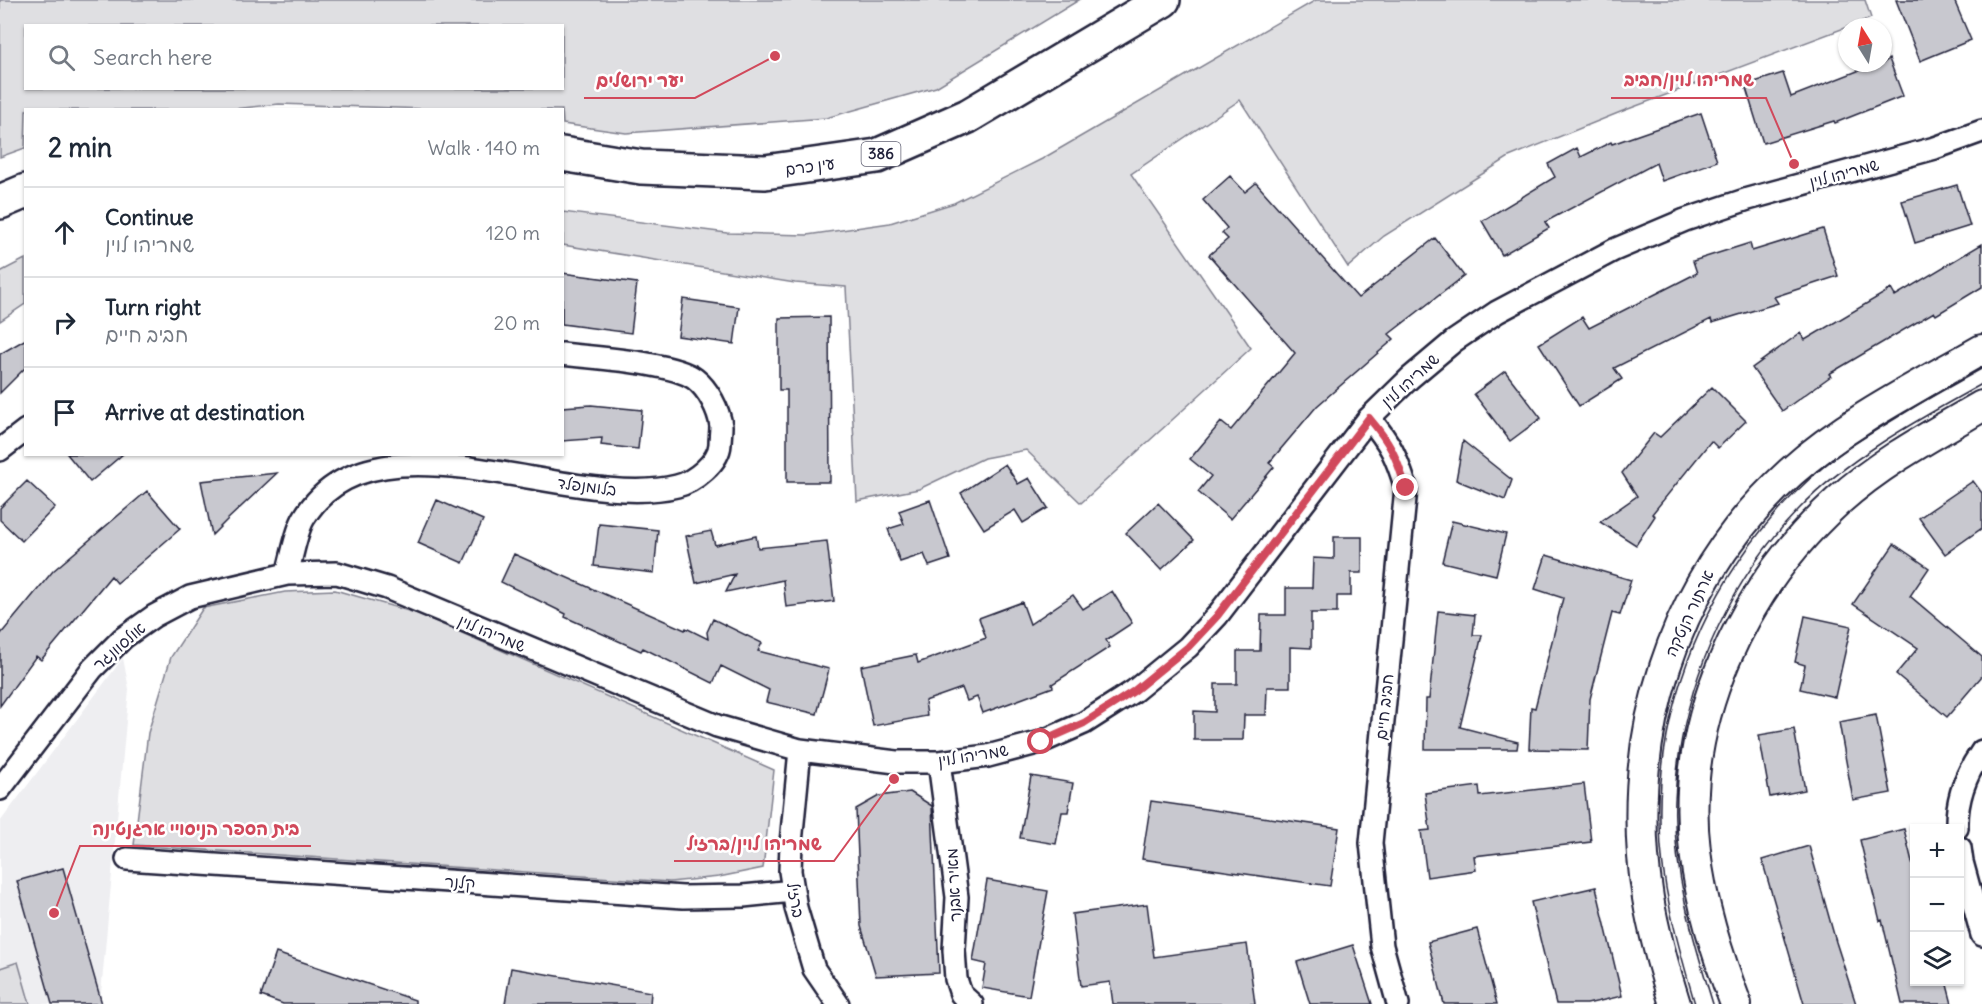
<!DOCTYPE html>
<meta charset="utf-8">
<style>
body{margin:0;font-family:Delius,"Playpen Sans Hebrew",sans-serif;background:#f2f2f3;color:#1f2937}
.controls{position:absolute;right:18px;bottom:18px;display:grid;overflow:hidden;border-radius:0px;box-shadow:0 2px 4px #0004}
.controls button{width:54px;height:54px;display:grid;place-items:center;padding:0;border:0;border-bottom:2px solid #e0e1e3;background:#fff;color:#1f2937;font:30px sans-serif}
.compass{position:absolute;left:1838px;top:18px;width:54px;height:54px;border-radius:50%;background:#fff;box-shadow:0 2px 4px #0004;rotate:349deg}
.stop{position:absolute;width:18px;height:18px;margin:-14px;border:4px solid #d1495b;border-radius:50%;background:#fff}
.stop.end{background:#d1495b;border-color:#fff;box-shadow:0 2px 6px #0008}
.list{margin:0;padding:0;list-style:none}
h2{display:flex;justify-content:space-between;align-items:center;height:78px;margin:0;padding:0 24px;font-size:26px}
h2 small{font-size:20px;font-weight:400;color:#747a83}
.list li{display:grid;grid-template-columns:39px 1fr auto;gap:18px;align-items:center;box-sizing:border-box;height:90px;padding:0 24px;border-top:2px solid #e0e1e3}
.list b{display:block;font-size:22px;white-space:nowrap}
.list p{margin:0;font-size:20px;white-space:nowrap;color:#747a83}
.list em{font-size:20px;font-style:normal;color:#747a83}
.icon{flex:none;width:33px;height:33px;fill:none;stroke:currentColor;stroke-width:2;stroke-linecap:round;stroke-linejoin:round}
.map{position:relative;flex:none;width:1982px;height:1004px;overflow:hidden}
.search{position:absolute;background:#fff;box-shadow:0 2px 4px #0004;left:24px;top:24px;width:540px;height:66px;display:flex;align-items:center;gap:15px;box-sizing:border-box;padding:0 21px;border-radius:0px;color:#747a83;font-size:22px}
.panel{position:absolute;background:#fff;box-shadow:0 2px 4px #0004;left:24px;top:108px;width:540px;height:348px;border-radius:0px}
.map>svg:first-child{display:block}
.built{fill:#eeeef1}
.green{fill:#dfdfe2;stroke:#80808e;stroke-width:1.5;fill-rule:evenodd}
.building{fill:#c8c8cf;stroke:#22223b;stroke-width:1.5}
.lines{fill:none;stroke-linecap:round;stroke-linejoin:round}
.minor-casing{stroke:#22223b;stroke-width:26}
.secondary-casing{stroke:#22223b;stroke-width:34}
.primary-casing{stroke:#22223b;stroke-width:38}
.minor{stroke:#fff;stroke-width:21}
.secondary{stroke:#fff;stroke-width:30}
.primary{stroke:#fff;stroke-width:33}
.tram{stroke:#22223b;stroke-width:1.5}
.route{stroke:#d1495b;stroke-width:8}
.labels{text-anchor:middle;stroke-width:5;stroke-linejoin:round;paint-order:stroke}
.shield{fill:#fff;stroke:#646476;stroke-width:1.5}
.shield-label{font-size:15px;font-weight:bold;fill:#22223b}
.street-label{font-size:16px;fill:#22223b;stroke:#fff}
.leader{fill:none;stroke:#d1495b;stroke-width:2}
.callout-dot{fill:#d1495b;stroke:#fff;stroke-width:2}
.callout-label{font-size:18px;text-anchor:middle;font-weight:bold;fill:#d1495b;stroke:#fff;stroke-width:5;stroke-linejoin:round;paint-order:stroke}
</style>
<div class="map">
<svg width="1982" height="1004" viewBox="0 0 1982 1004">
<rect width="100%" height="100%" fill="#fff"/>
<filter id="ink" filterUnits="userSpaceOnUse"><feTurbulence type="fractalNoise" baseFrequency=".0167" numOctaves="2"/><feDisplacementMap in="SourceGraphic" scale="12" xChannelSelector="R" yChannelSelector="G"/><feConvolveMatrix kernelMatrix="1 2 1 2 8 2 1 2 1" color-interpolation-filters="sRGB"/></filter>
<g filter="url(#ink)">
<path class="built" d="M 123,658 L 129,689 L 100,1004 L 0,1004 L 0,822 Z"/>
<path class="green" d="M 0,0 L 1079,0 L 936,87 L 826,118 L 626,133 L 563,124 L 562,110 L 427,109 L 279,104 L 225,110 L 26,110 L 25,148 L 0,157 ZM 26,26 L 562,26 L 562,88 L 26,88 Z
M 1316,0 L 1865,0 L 1871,18 L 1623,111 L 1509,157 L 1384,236 L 1348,267 L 1240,100 L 1131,174 L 1251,348 L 1081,503 L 1026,450 L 984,458 L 919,489 L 857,501 L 846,287 L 795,283 L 563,245 L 563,212 L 727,233 L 807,235 L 890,223 L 954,203 L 1042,159 Z
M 25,259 L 25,304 L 0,321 L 0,272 Z
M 335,590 L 419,614 L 774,770 L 763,868 L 719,877 L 670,882 L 134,845 L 148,733 L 171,657 L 203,608 L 285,592 Z
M 18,962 L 30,1004 L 0,1004 L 0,968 Z"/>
<path class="building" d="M 1896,0 L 1954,0 L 1971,40 L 1920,61 Z
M 1889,59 L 1903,96 L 1835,123 L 1834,121 L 1763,143 L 1745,85 L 1783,73 L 1791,97 L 1878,63 L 1883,63 Z
M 1701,113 L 1717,161 L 1662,181 L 1656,163 L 1545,222 L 1549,228 L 1502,255 L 1482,221 L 1555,177 L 1548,164 L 1577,148 L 1581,157 L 1611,142 L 1612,144 Z
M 1230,176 L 1245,192 L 1256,183 L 1358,298 L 1435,238 L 1464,276 L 1389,334 L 1394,339 L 1317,406 L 1269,463 L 1274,467 L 1230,519 L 1198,492 L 1211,476 L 1190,459 L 1221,422 L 1231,430 L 1295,353 L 1209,255 L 1228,239 L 1222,233 L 1227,228 L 1203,200 Z
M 1957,185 L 1970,226 L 1915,243 L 1902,201 Z
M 1823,229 L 1838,276 L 1774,297 L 1778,303 L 1712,323 L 1711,319 L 1614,368 L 1622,379 L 1579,406 L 1539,344 L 1582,317 L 1589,328 L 1697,273 L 1693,261 L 1750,243 L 1752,251 Z
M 1982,244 L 1982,287 L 1936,315 L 1934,312 L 1829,374 L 1831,376 L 1782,411 L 1752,368 L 1800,333 L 1805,340 L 1891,289 L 1895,296 Z
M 562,273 L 637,283 L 631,333 L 562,324 Z
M 683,299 L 739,307 L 734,344 L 678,336 Z
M 829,317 L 830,482 L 787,482 L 787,390 L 779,390 L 779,318 Z
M 26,339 L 26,367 L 0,393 L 0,354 Z
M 1505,371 L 1541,418 L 1510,441 L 1474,394 Z
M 1712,387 L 1746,421 L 1718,448 L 1711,441 L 1652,514 L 1655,516 L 1636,545 L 1600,522 L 1637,496 L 1622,473 L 1654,433 L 1660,437 Z
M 591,405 L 642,410 L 638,449 L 601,445 L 602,438 L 562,441 L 562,407 Z
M 1463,441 L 1512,480 L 1505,500 L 1456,480 Z
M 67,454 L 123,454 L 90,482 Z
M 1005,464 L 1018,484 L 1029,478 L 1048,508 L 1023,523 L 1015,510 L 984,529 L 961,493 Z
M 277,473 L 227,520 L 212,535 L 201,481 Z
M 27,481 L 55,507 L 22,541 L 0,520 L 0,508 Z
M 1973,481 L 1982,493 L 1982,528 L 1945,554 L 1919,518 Z
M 147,491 L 180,529 L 117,583 L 111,576 L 41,660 L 36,656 L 0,706 L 0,635 L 53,571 Z
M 437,500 L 483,520 L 463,563 L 418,543 Z
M 930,500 L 950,559 L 929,566 L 924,554 L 900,562 L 888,529 L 904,524 L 899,511 Z
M 1158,503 L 1194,540 L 1161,570 L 1126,533 Z
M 1452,521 L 1506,534 L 1496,575 L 1442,562 Z
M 599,524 L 658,530 L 654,573 L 594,566 Z
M 711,531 L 715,545 L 756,536 L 758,548 L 827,541 L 834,601 L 786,607 L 783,580 L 726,592 L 735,574 L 696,583 L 686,536 Z
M 1334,537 L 1362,537 L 1362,573 L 1351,573 L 1351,596 L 1337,596 L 1337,613 L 1311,613 L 1311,648 L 1290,647 L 1290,687 L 1267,687 L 1266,715 L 1244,715 L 1243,740 L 1194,740 L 1194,711 L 1215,712 L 1215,684 L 1237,684 L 1237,651 L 1260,651 L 1261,615 L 1286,615 L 1286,588 L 1312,588 L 1313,558 L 1334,559 Z
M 1894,544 L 1929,568 L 1910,596 L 1982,657 L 1982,676 L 1947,717 L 1896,674 L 1918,648 L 1853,604 Z
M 514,554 L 685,630 L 686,628 L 708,639 L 707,632 L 713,619 L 762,643 L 758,651 L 829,669 L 817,714 L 766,702 L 769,690 L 721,666 L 713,683 L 643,648 L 641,651 L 565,617 L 566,614 L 501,582 Z
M 1546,555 L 1631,580 L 1620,615 L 1612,613 L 1590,699 L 1588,750 L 1529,749 L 1531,707 L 1535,708 L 1563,598 L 1535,589 Z
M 1112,591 L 1132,623 L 1106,640 L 1110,647 L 1052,684 L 1053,687 L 983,713 L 977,697 L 967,701 L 962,688 L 925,701 L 927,716 L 873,726 L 861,666 L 916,655 L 918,663 L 986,638 L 979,618 L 1022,602 L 1030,624 L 1073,595 L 1083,609 Z
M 1438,611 L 1475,615 L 1473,635 L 1482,635 L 1460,727 L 1518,742 L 1517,749 L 1425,749 L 1426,699 L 1429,699 Z
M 1805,616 L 1851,626 L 1835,697 L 1800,689 L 1805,665 L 1795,662 Z
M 1876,715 L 1891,793 L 1853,800 L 1839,722 Z
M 1794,729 L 1805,790 L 1770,797 L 1759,735 Z
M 1031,776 L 1073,783 L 1068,812 L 1062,812 L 1056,844 L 1020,838 Z
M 1584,784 L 1591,842 L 1474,856 L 1476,870 L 1427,877 L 1421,831 L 1430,830 L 1425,793 L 1479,786 L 1480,796 Z
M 910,792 L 932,806 L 939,973 L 876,976 L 861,926 L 856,809 L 879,796 Z
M 1151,801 L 1339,828 L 1330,886 L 1142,859 Z
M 1904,829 L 1914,870 L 1914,981 L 1946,981 L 1952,1004 L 1902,1004 L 1882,920 L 1880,921 L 1860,840 Z
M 1809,846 L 1836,942 L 1856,1004 L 1804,1004 L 1762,860 Z
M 63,868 L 102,1004 L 52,1004 L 17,881 Z
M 987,880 L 1048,891 L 1029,996 L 982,988 L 986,964 L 973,961 Z
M 1596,887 L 1622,996 L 1587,1004 L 1556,1004 L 1531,902 Z
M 1147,904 L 1154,957 L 1247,944 L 1255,1004 L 1113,1004 L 1110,982 L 1081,986 L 1072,914 Z
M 1477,929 L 1497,1004 L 1444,1004 L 1428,942 Z
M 1353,945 L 1372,1004 L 1310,1004 L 1297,962 Z
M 276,953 L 415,1000 L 415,1004 L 283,1004 L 261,996 Z
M 511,968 L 651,992 L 650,1004 L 505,1004 Z"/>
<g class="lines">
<g class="minor-casing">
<path id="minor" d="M 1369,418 C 1391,444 1396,456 1406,488 L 1371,843 L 1382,946 L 1398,1004
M 0,450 L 26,430
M 287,574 C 292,558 296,531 304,518 C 374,403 571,513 677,486 C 694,482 719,462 720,444 C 720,438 721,432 721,426 C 719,410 708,389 695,379 C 673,362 593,358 562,354
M 800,750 L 791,843 L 790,871 L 796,908 L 814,969 L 838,1004
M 939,762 L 957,897 L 954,950 L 956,979 L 961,994 L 972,1004
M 0,789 L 92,669 L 123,638 L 154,616 L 190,597 L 287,574 L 337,573 L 387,588 L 717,726 L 800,750 L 896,762 L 939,762 L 988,756 L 1041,742 L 1084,723 L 1134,691 L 1188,647 L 1217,616 L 1369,418 L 1410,378 L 1454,341 L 1497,312 L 1614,250 L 1685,220 L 1748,199 L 1935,148 L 1982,131
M 1957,828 C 1956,799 1965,775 1982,751
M 1960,848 L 1962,862 L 1982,935
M 127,859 L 683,897 L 743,896 L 793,891"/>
</g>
<g class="secondary-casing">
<path id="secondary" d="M 1675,1004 C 1664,969 1654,934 1648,898 C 1623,740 1671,581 1791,472 C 1847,422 1917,387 1982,350
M 1736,1004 C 1717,954 1701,904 1695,851 C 1679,721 1743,587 1838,501 C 1880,463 1932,435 1982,406"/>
</g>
<g class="primary-casing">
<path id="primary" d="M 562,154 L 641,167 L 765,172 L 877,156 L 968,116 L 1163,0
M 0,202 L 26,191"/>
</g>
<use href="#minor" class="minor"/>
<use href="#secondary" class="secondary"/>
<use href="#primary" class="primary"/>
<path class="tram" d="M 1695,1004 C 1678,945 1660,884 1660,822 C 1657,689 1720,555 1821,469 C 1841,451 1865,437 1888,423 C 1919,404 1950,385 1982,367
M 1713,1004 C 1693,939 1672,869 1675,800 C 1679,694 1725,585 1799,509 C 1847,458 1921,418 1982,384"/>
</g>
</g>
<g class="lines" filter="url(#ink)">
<path class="route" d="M 1041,742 L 1084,723 L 1134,691 L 1188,647 L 1217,616 L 1369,418 C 1391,444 1396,456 1406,488"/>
</g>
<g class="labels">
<rect class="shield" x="861.5" y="142" width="39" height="24" rx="4.5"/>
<g class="shield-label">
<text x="881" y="159">386</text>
</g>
<g class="street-label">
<text transform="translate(810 166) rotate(-8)" y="6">עין כרם</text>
<text transform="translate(1844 173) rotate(-15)" y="6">שמריהו לוין</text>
<text transform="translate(1410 380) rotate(-42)" y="6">שמריהו לוין</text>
<text transform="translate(587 486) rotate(7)" y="6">בלומנפלד</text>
<text transform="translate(1689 613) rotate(-65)" y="6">ארתור הנטקה</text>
<text transform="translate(492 633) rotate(23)" y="6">שמריהו לוין</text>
<text transform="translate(119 646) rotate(-41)" y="6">אולסוונגר</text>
<text transform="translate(1384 707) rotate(-84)" y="6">חביב חיים</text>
<text transform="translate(973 755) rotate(-9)" y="6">שמריהו לוין</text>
<text transform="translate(460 882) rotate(4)" y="6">קלנר</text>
<text transform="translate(953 885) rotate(-93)" y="6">מאיר אבנר</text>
<text transform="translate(796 900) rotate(80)" y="6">ברזיל</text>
</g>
</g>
<path class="leader" d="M1794 164L1766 98H1611M775 56L695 98H584M54 913L80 846H311M894 779L834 861H674"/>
<g class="callout-dot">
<circle cx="1794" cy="164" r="6"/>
<circle cx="775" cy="56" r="6"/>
<circle cx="54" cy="913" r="6"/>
<circle cx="894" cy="779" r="6"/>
</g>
<g class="callout-label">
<text x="1689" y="86">שמריהו לוין/חביב</text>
<text x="640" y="87">יער ירושלים</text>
<text x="196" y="835">בית הספר הניסויי ארגנטינה</text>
<text x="754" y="850">שמריהו לוין/ברזיל</text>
</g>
</svg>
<div class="controls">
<button>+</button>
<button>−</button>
<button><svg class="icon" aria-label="layers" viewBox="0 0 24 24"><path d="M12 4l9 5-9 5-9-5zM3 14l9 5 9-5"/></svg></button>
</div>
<svg class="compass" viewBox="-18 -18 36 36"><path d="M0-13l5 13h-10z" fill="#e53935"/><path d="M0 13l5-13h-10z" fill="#747a83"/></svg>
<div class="stop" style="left:1041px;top:742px"></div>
<div class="stop end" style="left:1406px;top:488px"></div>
<div class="search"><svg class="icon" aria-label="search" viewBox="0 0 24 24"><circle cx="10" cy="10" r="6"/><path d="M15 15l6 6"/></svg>Search here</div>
<section class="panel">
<h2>2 min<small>Walk · 140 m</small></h2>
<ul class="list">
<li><svg class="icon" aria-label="ahead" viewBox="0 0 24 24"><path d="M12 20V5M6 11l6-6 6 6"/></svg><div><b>Continue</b><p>שמריהו לוין</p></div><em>120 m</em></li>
<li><svg class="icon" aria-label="right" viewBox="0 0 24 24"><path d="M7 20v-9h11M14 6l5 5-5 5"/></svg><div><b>Turn right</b><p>חביב חיים</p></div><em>20 m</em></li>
<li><svg class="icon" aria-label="arrive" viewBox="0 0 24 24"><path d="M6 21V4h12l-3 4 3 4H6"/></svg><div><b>Arrive at destination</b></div></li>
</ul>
</section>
</div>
